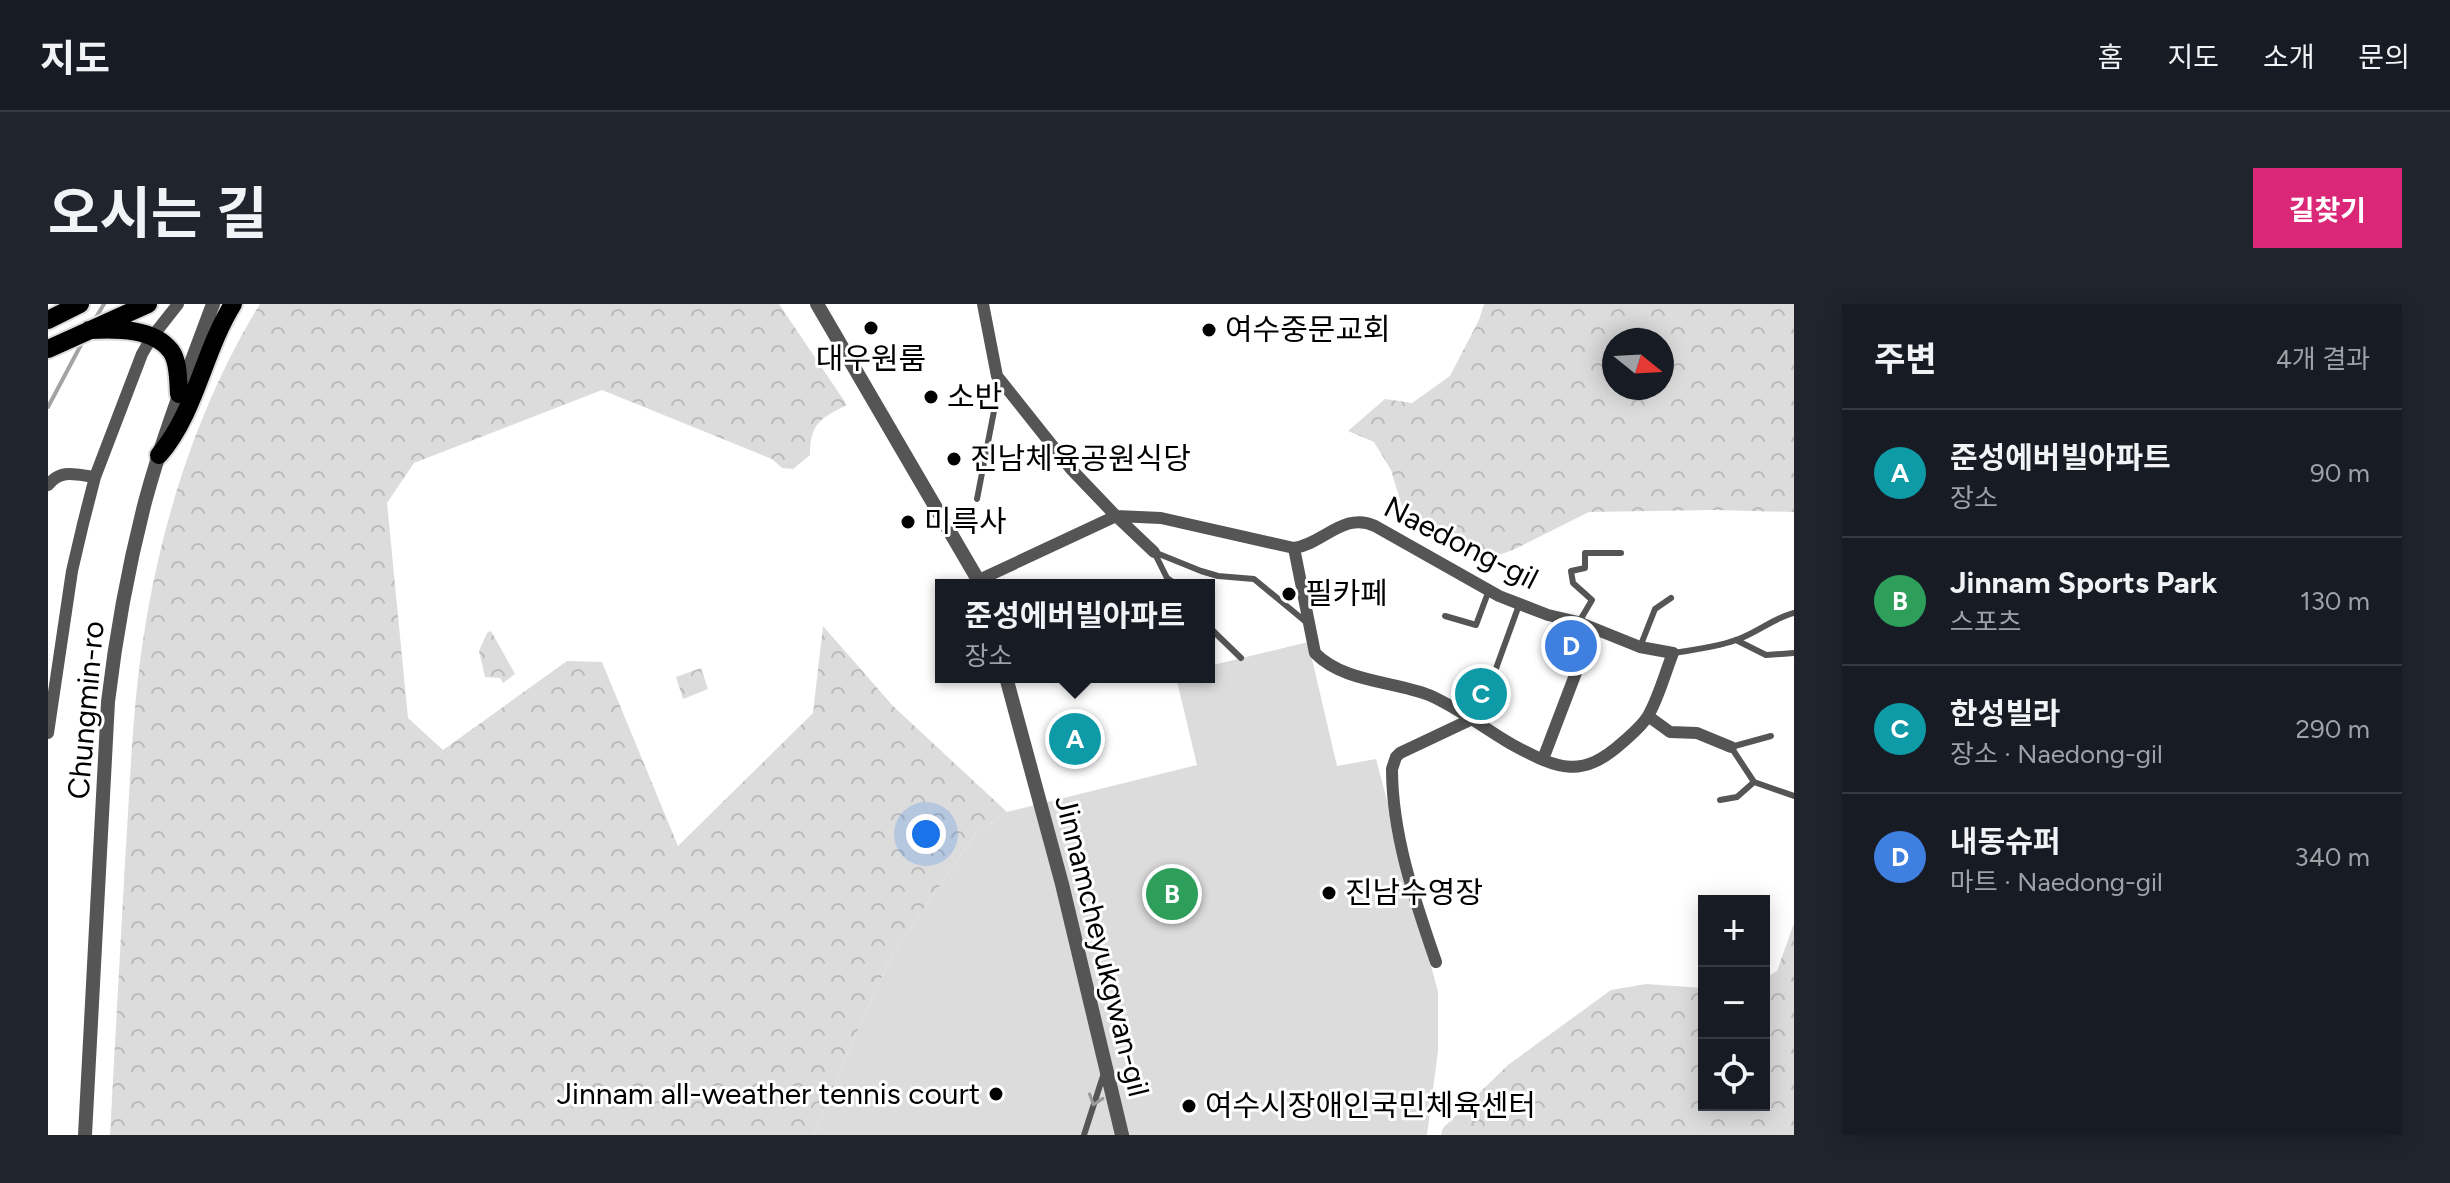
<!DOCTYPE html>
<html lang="ko">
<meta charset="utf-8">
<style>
body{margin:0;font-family:Figtree,"Noto Sans KR",sans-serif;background:#20242c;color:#f1f3f6}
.controls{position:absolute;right:24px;bottom:24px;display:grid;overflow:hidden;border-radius:0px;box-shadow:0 4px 20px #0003}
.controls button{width:72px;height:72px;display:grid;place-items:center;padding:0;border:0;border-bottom:2px solid #363941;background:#171b24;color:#f1f3f6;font:40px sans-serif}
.compass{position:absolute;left:1554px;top:24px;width:72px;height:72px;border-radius:50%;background:#171b24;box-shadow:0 4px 20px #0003;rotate:108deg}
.you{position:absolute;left:878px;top:530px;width:28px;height:28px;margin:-20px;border:6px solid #fff;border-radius:50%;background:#1a73e8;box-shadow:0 0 0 12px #1a73e833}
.badge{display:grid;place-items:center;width:52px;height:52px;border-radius:50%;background:#db2777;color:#fff;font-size:26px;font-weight:700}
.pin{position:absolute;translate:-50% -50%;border:4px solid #fff;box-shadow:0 2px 8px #0006}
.popup{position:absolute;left:887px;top:275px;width:280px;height:104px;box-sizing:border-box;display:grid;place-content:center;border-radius:0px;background:#171b24;filter:drop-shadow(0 2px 6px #0005);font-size:26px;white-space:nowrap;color:#9ea1a6}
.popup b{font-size:30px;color:#f1f3f6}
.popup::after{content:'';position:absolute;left:50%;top:100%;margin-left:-16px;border:16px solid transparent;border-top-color:#171b24}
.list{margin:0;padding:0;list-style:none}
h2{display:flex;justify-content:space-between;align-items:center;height:104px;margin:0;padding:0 32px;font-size:34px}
h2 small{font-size:26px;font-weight:400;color:#9ea1a6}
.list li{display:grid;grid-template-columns:52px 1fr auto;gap:24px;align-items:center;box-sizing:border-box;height:128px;padding:0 32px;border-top:2px solid #363941}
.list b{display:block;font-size:30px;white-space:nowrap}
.list p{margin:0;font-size:26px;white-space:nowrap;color:#9ea1a6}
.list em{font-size:26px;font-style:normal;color:#9ea1a6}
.icon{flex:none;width:44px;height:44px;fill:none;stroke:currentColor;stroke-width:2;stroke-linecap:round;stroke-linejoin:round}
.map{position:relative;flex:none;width:1746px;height:831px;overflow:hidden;border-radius:0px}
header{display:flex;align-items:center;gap:48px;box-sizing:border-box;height:112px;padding:0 40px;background:#171b24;border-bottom:2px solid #363941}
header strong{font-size:38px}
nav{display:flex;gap:44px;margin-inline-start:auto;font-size:28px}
.intro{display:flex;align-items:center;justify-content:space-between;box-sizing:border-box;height:192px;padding:0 48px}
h1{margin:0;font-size:56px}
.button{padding:20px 36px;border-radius:0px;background:#db2777;color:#fff;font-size:28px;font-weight:700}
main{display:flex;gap:48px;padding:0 48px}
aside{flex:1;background:#171b24;border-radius:0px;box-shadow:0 4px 20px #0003}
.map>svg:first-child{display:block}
.forest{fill:url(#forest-crowns);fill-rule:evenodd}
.garden{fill:#dcdcdc}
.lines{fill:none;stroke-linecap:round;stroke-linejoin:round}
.stream{stroke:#a3a3a3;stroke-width:4}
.primary-casing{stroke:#dbdbdb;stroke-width:22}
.service{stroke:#555;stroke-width:6}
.minor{stroke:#555;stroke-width:12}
.tertiary{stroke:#555;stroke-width:14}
.primary{stroke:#000;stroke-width:18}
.oneway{stroke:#999}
.poi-dot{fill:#000;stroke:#fff;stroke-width:3}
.labels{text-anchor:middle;stroke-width:6;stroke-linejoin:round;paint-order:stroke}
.poi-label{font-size:30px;fill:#000;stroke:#fff;text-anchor:start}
.street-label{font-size:30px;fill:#000;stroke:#fff}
</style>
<header>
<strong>지도</strong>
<nav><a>홈</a><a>지도</a><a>소개</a><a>문의</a></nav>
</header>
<div class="intro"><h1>오시는 길</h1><a class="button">길찾기</a></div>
<main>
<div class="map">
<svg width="1746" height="831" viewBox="0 0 1746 831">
<defs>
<pattern id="forest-crowns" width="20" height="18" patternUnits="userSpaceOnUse" patternTransform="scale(2)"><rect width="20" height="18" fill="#dcdcdc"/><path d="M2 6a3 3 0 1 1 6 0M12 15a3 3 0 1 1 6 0" fill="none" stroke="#bbb"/></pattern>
</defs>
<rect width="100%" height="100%" fill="#fff"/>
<path class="forest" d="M 212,0 L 731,0 L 799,101 C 773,114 762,119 762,151 L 745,165 L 734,164 L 724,155 L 554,86 L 366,159 L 339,199 L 360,414 L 395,446 L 519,357 L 554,358 L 630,542 L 765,409 L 775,322 L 845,402 L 959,508 L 928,529 L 844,651 L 790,771 L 766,831 L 62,831 C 67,740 72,650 77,559 C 82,483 84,405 96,330 C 114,215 151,99 212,0 Z
M 1436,0 L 1746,0 L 1746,208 L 1665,206 L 1541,208 L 1465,246 L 1440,255 L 1356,209 L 1343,166 L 1326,138 L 1300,127 L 1337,95 L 1364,99 L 1402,72 L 1431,16 ZM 1614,36 L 1614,84 L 1566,84 L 1566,36 Z
M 443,327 L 467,370 L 455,379 L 452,374 L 437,373 L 431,347 L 439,329 Z
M 653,364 L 660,385 L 635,395 L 628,373 Z
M 1746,619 L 1746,831 L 1393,831 L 1395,824 L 1460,761 L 1563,686 L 1598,680 L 1656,684 L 1656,801 L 1716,801 L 1716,675 L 1729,667 Z"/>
<path class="garden" d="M 1260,338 L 1289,462 L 1328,455 L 1390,688 L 1390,747 L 1379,831 L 766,831 L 790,771 L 844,651 L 928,529 L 959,508 L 1149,461 L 1128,373 L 1161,373 L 1161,362 Z"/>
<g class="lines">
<path class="stream" d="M 47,15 L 56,0
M 0,103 L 35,37"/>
<g class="primary-casing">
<path id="primary" d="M 0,16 L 32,0
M 41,26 C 67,25 105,23 123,47 C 131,58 130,77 131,90
M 0,45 L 100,0
M 111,151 C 148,108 155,48 185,0"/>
</g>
<path class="service" d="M 929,195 L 952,76
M 1106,248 L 1153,267 L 1170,272 L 1206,275 L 1258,318
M 1106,248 L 1119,274 L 1129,281
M 1397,312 L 1428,321 L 1441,286
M 1531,318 L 1544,296 L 1525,279 L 1523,267 L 1537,264 L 1537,249 L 1573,249
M 1161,323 L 1193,354
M 1688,336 L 1718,351 L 1746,349
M 1592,343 L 1607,305 L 1623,294
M 1625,349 C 1646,346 1669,343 1688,336 C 1709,329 1725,314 1746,309
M 1446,370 L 1471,301
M 1723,432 L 1683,443 L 1706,478 L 1746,492
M 1672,496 L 1689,493 L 1706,478
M 1036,831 L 1056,769"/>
<path class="minor" d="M 935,0 L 949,72 L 1023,165 L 1068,212 L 1113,214 L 1246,244 C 1275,240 1296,207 1327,222 L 1451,292 L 1500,311 L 1530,318 L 1592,343 L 1625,349 C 1617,369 1611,393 1600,412 C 1594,422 1584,430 1575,438 C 1534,475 1511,466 1465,441 C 1437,425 1411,404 1381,391 C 1345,377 1295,378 1267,349 L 1246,244
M 0,181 C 13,164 29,171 47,173
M 931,276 L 1068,212 L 1106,248
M 1600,412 L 1622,428 L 1649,429 L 1683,443
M 0,429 L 24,267 L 35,220 L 47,173 L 94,50 L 104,33 L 130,0
M 1495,455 L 1545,324
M 1388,658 C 1367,597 1344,531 1344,465 L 1348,453 L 1352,449 L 1424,415"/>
<path class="tertiary" d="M 769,0 L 933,281
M 958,373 L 1014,580 L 1074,831
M 37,831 L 60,398 C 68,330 80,264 97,198 C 115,131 141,65 165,0"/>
<use href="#primary" class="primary"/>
</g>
<defs><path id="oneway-chevron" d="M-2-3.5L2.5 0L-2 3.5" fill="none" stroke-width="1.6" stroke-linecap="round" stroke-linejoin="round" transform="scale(2)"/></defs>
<use class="oneway" href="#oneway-chevron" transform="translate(1047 796) rotate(108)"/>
<g class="poi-dot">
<circle cx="823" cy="24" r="8"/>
<circle cx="1161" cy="26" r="8"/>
<circle cx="883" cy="93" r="8"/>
<circle cx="906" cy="155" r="8"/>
<circle cx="860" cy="218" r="8"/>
<circle cx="1241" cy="290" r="8"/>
<circle cx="1281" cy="589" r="8"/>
<circle cx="948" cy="790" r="8"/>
<circle cx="1141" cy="802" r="8"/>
</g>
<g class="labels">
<g class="poi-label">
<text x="1177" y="36">여수중문교회</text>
<text x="823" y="65" text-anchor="middle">대우원룸</text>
<text x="899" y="103">소반</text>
<text x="922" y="165">진남체육공원식당</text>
<text x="876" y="228">미륵사</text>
<text x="1257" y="300">필카페</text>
<text x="1297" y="599">진남수영장</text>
<text x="932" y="800" text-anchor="end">Jinnam all-weather tennis court</text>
<text x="1157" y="812">여수시장애인국민체육센터</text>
</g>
<g class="street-label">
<text transform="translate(1413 239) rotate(27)" y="10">Naedong-gil</text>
<text transform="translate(38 406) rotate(-85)" y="10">Chungmin-ro</text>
<text transform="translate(1054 642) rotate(76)" y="10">Jinnamcheyukgwan-gil</text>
</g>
</g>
</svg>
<div class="controls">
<button>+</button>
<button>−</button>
<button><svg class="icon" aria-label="locate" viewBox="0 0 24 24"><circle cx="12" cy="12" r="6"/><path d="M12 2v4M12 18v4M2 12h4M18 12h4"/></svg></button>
</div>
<svg class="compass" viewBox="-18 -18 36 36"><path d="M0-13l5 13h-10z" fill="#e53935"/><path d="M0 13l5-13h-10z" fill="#9ea1a6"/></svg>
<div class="you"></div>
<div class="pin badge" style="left:1027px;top:435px;background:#0f9aa8">A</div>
<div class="popup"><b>준성에버빌아파트</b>장소</div>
<div class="pin badge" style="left:1124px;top:590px;background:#2e9e5b">B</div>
<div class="pin badge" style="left:1433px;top:390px;background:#0f9aa8">C</div>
<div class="pin badge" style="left:1523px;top:342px;background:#3f7fe0">D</div>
</div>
<aside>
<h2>주변<small>4개 결과</small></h2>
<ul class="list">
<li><span class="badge" style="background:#0f9aa8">A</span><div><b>준성에버빌아파트</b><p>장소</p></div><em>90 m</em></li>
<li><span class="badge" style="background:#2e9e5b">B</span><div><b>Jinnam Sports Park</b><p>스포츠</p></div><em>130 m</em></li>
<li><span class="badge" style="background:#0f9aa8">C</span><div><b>한성빌라</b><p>장소 · Naedong-gil</p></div><em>290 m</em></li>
<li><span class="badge" style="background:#3f7fe0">D</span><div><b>내동슈퍼</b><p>마트 · Naedong-gil</p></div><em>340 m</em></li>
</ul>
</aside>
</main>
